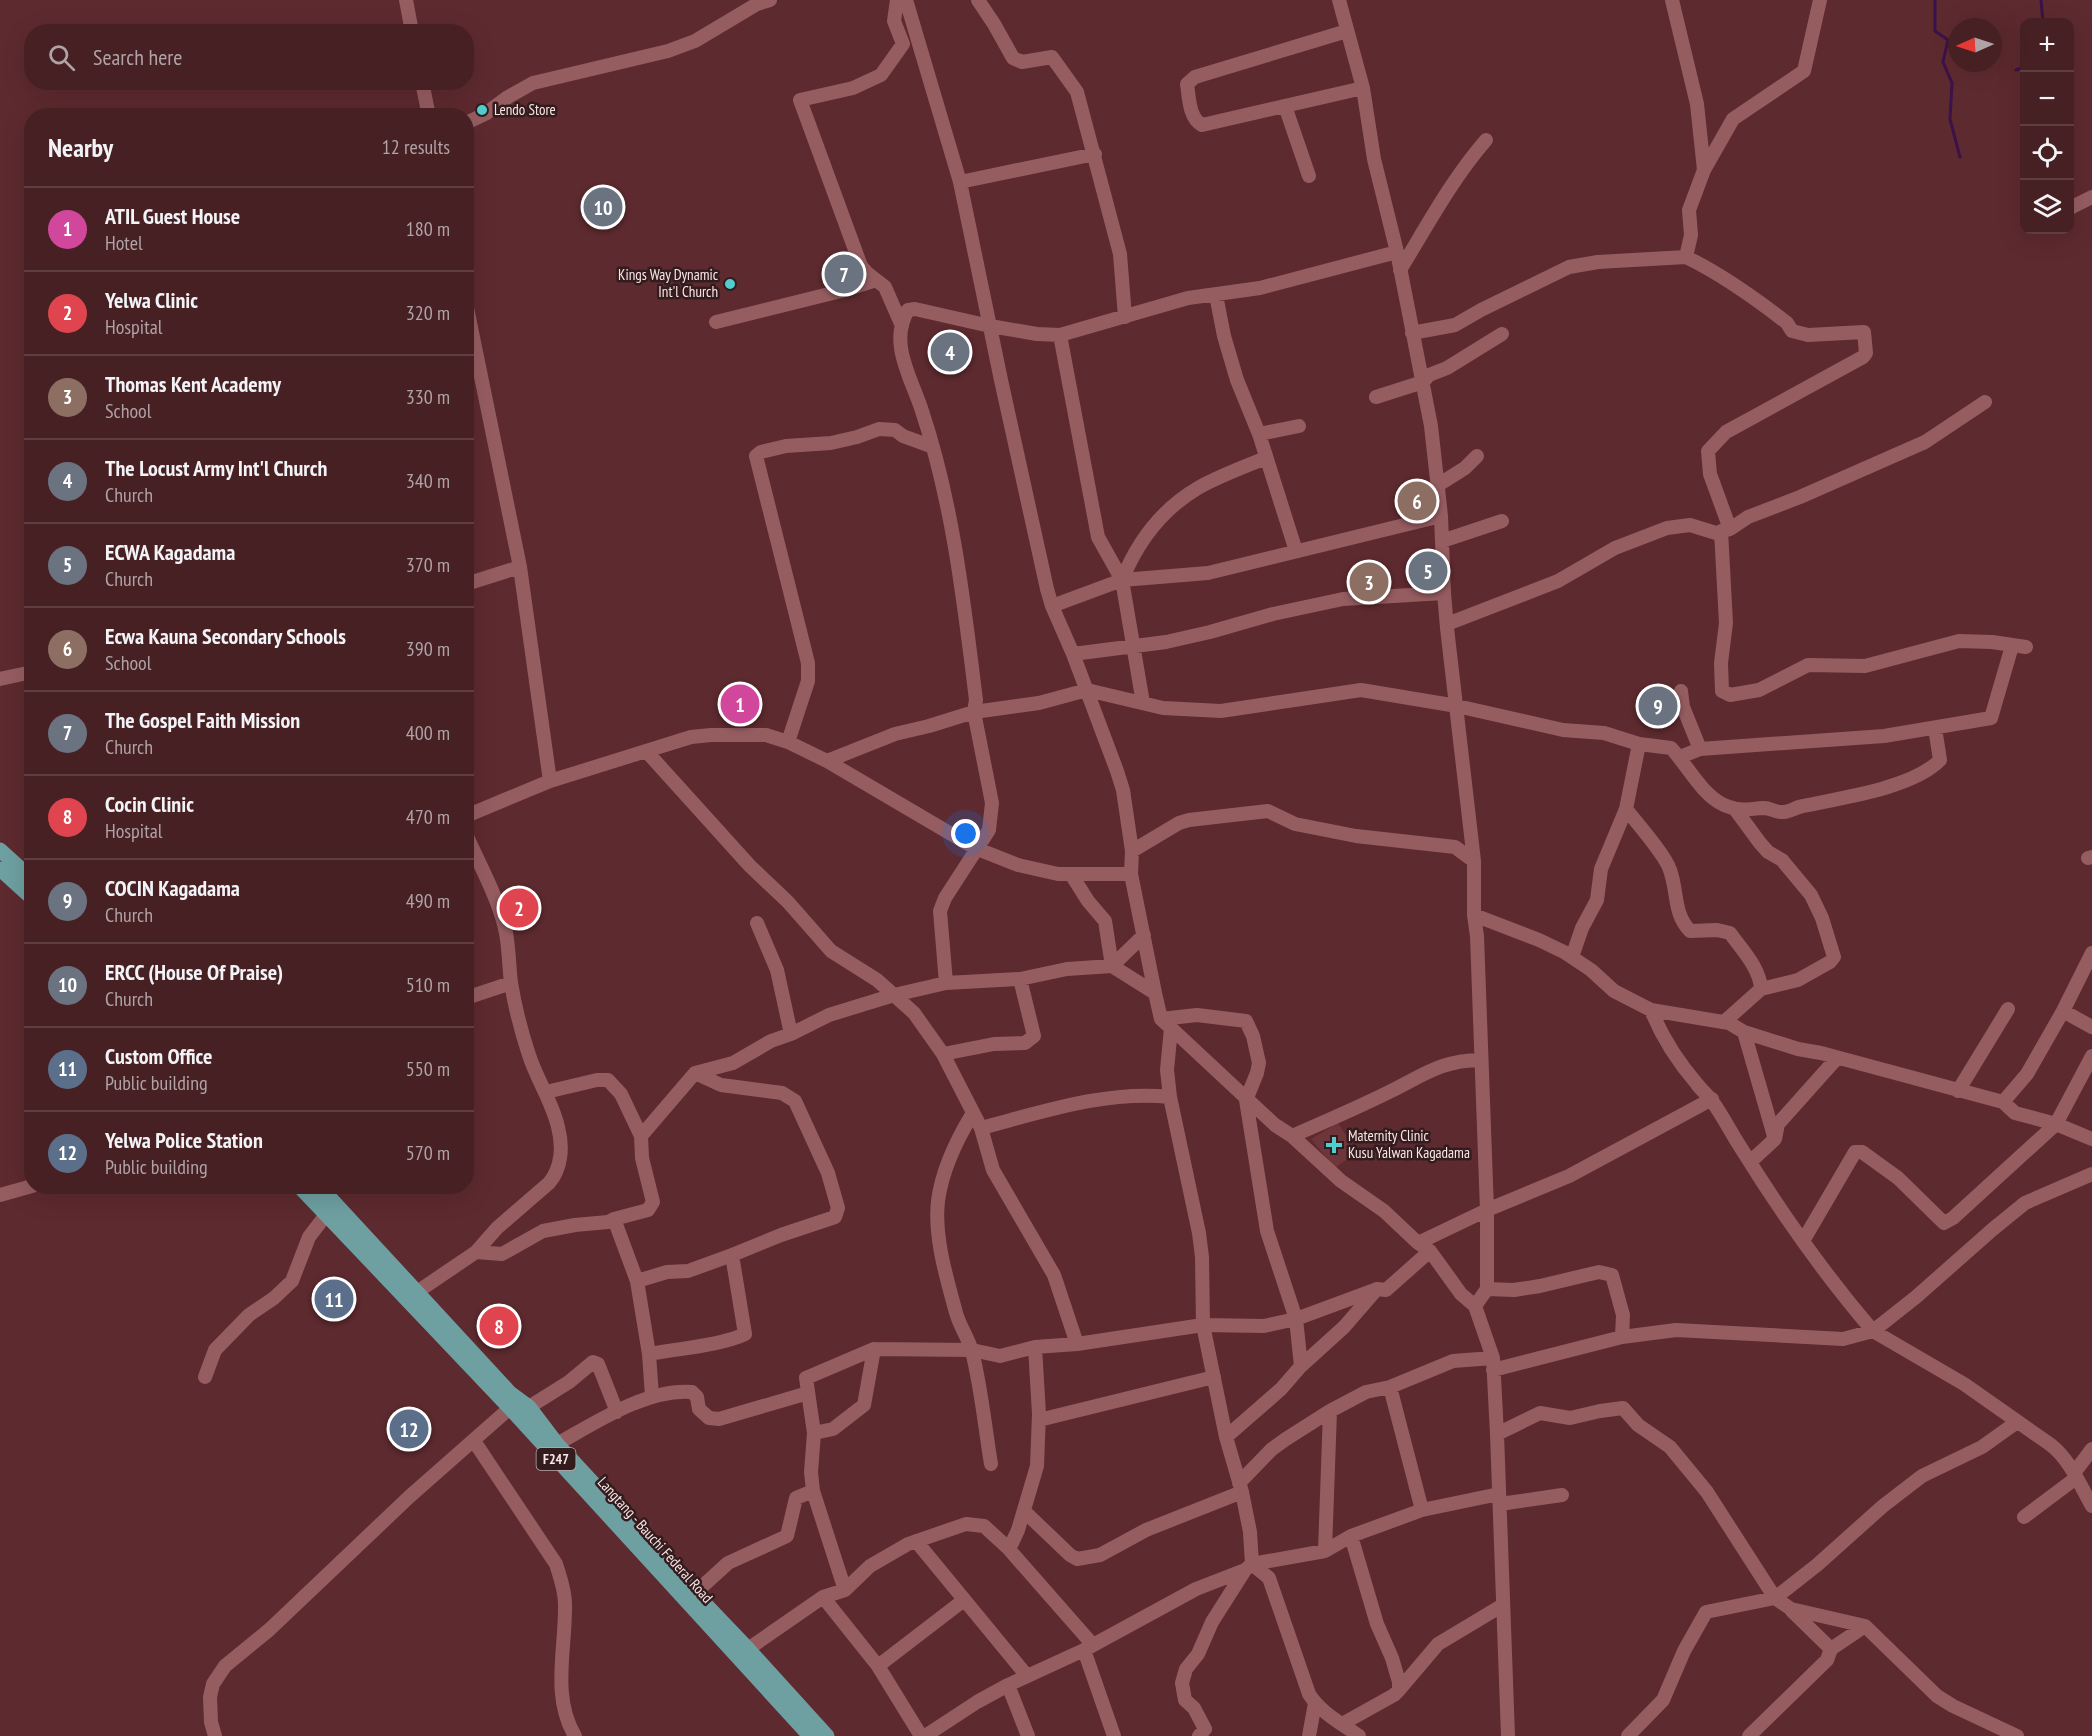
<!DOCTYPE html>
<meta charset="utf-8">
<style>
body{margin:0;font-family:"PT Sans Narrow",sans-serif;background:#4d282b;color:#f1f3f6}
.controls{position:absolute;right:18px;top:18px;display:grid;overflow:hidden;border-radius:12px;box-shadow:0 6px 24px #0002}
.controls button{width:54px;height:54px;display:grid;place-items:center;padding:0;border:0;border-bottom:2px solid #5e3e41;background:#462023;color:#f1f3f6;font:30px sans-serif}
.compass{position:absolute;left:1948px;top:18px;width:54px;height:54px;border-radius:50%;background:#462023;box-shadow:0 6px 24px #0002;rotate:267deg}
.you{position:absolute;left:966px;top:834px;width:21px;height:21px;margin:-15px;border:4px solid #fff;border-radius:50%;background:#1a73e8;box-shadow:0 0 0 9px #1a73e833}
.badge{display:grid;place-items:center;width:39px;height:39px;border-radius:50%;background:#52cdce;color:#fff;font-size:20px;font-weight:700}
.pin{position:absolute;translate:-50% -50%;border:3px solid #fff;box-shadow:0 2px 6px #0006}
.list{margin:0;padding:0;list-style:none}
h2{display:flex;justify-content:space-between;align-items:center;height:78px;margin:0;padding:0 24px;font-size:26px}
h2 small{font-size:20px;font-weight:400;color:#b0a3a6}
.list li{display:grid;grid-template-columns:39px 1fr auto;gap:18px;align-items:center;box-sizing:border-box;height:84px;padding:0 24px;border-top:2px solid #5e3e41}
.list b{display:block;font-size:22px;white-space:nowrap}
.list p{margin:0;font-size:20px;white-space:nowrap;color:#b0a3a6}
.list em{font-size:20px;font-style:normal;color:#b0a3a6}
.icon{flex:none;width:33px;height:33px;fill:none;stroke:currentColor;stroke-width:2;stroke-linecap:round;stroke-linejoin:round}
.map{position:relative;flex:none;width:2092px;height:1736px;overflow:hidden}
.search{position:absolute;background:#462023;box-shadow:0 6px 24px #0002;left:24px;top:24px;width:450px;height:66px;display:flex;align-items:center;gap:15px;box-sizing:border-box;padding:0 21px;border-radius:24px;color:#b0a3a6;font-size:22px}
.panel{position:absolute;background:#462023;box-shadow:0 6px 24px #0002;left:24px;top:108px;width:450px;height:1086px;border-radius:24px}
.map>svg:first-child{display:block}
.built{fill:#6e353b}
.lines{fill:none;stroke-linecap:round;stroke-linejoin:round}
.stream{stroke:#3b124a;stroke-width:3}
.minor{stroke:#965d61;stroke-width:14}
.major{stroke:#6ea0a2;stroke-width:15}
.poi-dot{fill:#52cdce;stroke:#331c1d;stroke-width:2}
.labels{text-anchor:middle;stroke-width:5;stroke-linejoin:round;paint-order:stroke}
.shield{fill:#331c1d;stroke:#bfa9aa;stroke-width:1.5}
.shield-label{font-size:14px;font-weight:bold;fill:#fbe6e7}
.poi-label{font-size:15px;fill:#fbe6e7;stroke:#331c1d;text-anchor:start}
.street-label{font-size:15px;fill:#fbe6e7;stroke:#331c1d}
</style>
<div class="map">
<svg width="2092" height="1736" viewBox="0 0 2092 1736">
<rect width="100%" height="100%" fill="#5d2a2f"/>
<path class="built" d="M 1338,1123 L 1357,1152 L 1335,1168 L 1311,1139 Z"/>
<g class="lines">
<path class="stream" d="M 1935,0 L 1935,31 L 1948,40 L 1943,62 L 1952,83 L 1950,119 L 1960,157
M 2041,0 L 2043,22
M 2016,70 L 2024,67"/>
<path class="minor" d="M 406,0 L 412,32
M 897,0 L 894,21 L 903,44 L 881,75 L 853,88 L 800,100 L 861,266 L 867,273 L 885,287 L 902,326
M 906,0 L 960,182 L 1001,380 L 1047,589 L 1052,606 L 1073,654 L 1117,771 L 1123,790 L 1132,851 L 1131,874 L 1155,993 L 1161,1019 L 1171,1028 L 1167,1070 L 1170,1097 L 1199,1233 L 1202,1257 L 1203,1325 L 1226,1437 L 1242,1492 L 1250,1532 L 1252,1564 L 1245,1570 L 1196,1589 L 1084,1650 L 1008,1685 L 977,1702 L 925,1736
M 978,0 L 994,24 L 1013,58 L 1022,62 L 1052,57 L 1077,92 L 1120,254 L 1125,317
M 1339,0 L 1363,88 L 1374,159 L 1397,252 L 1431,426 L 1441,516 L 1444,593 L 1447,628 L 1474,861 L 1474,915 L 1477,936 L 1487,1210 L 1487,1289 L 1475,1306 L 1493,1358 L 1497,1434 L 1508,1736
M 1672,0 L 1697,104 L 1704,170
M 1347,31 L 1195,77 L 1187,84 C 1189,97 1189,118 1202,125 L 1363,88
M 422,82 L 429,116
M 1285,106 L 1309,176
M 466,123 L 485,114 L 508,97 L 533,83 L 668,51 L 695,41 L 757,4 L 770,0
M 960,182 L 1095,154
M 2070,208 L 2092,197
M 1686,257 C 1723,275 1755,298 1787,323 L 1792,331 L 1808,335 L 1864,332 L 1866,353 L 1863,357 L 1726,432 L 1708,451 L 1710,474 L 1730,529
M 1400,270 C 1427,226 1452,179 1486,140
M 1216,295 L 1224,336 L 1237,380 L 1259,434 L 1296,551
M 466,303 L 520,567 L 550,781
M 716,322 L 845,290 L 876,280
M 1412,333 L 1455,325 L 1481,310 L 1569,267 L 1598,262 L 1686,257 L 1691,235 L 1689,210 L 1704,170 L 1733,119 L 1804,71 L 1820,0
M 1060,335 L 1098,537 L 1122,580 L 1143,703
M 1376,397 L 1423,382 L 1429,375 L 1447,368 L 1502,334
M 1259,434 L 1299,426
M 1438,485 L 1465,468 L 1477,456
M 1721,531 L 1726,623 L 1721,663 L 1722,691 L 1730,695 L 1759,690 L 1808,665 L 1865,666 L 1959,641 L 1992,642 L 2026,647
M 1442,541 L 1502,521
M 1122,580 C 1137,543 1162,509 1198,488 C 1219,476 1244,467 1266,458
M 466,584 L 520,567
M 1052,606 L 1122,580 L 1208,573 L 1441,516
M 1447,624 L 1558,581 L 1615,548 L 1667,528 L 1690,525 L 1716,533 L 1730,529 L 1748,517 L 1800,497 L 1925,442 L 1985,402
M 1073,654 L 1166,642 L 1210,632 L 1273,614 L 1343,599 L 1444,593
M 0,679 L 32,672
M 1681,691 L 1683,707 L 1700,749
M 788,742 L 808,681 L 808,663 L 756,456 L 761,452 L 786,446 L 831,443 L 857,437 L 879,429 L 895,430 L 903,436 L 933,447
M 647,752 L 750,866 L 788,902 L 831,951 L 877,980 L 914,1013 L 943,1054 L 981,1128 L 993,1170 L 1054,1275 L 1077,1344
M 1680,757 L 1700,749 L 1884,736 L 1991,718 L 2012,646
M 827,761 L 895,734 L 929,726 L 974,712 L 1039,703 L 1087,690 L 1163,708 L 1221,711 L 1361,690 L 1457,706 L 1563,730 L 1604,733 L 1639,744 L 1671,748 C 1688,766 1701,794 1724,805 C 1741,812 1746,809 1764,808 C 1770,808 1775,812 1781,812 C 1788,813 1796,807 1803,806 C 1841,798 1913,788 1940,760 L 1935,728
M 1626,809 C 1637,823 1666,856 1670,870 C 1678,892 1673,913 1690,931 L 1717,930 L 1730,933 C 1742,950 1760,968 1761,989
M 466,816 L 550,781 L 691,737 L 711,735 L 766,735 L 788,742 L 827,761 L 975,848 L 1018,865 L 1058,874 L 1131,874
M 466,834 C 479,864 500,901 506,933 C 509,949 509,966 511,983 C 515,1007 521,1031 529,1055 C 537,1080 552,1101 558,1127 C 563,1146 562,1168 549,1183 L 497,1228 L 476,1252
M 1132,851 L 1179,823 L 1189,820 L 1268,811 L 1295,824 L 1356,836 L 1455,847 L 1474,861
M 2088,858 L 2092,857
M 1071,874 L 1088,901 L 1105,921 L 1112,966
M 1474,915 L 1539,940 L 1564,952 L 1591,970 L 1614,991 L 1651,1010 L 1729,1023 L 1744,1032 L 1798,1049 L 1821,1053 L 2003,1102 L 2027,1074 L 2063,1011 L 2092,953
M 757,923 L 777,970 L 791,1034
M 1572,957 L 1582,928 L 1597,900 L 1601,869 L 1626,809 L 1639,744
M 1112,966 L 1144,935
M 946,983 L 940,911 L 945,898 L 989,830 L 992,803 L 974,712 L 976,700 C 964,603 953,504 922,411 C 912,379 888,343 908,310 L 915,309 L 990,326 L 1037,334 L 1060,335 L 1188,298 L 1260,288 L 1397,252
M 466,998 L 511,983
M 1651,1010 C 1662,1037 1678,1062 1697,1084 C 1701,1090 1708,1095 1712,1101 C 1723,1116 1731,1133 1741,1148 C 1780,1211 1824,1274 1873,1331 L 1916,1297 L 1993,1229 L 2025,1203 L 2092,1174
M 2063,1011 L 2092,1027
M 1161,1019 L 1197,1015 L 1246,1021 L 1253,1036 L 1259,1063 L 1257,1073 L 1246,1100 L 1267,1231 L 1296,1319 L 1301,1366
M 1724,1022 L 1761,989 L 1798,980 L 1830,962 L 1834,957 L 1822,918 L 1811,895 L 1782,860 L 1768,852 L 1760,843 L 1735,809
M 1171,1028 L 1275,1125 L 1292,1136 L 1341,1181 L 1384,1211 L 1418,1243 L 1430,1251 L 1461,1294 L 1475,1306
M 1744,1032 L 1774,1136
M 943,1054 L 994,1044 L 1025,1043 L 1034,1036 L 1020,979
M 1958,1091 L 2008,1009
M 546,1092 L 597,1080 L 608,1080 L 621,1094 L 641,1136 L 642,1158 L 653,1202 L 648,1210 L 614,1219
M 2003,1102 L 2015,1113 L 2056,1124 L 2092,1139
M 973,1113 C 957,1139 942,1170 938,1201 C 934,1236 946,1276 955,1309 C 958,1324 968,1337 972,1351 C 981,1387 985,1427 991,1464
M 981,1128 C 1042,1112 1107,1090 1170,1097
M 641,1136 L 695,1073 L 733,1063 L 771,1041 L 791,1034 L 829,1015 L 894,995 L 946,983 L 1020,979 L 1067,969 L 1112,966 L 1155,993
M 1292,1136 C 1324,1122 1357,1108 1389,1092 C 1422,1076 1442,1060 1480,1060
M 1750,1162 L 1775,1139 L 1778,1124 L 1837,1058
M 0,1195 L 32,1186
M 1803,1241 L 1855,1152 L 1862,1152 L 1898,1178 L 1944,1223 L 1953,1218 L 2056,1124 L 2092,1056
M 1418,1243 L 1487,1210 L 1569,1176 L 1712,1099
M 637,1281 L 667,1272 L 688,1271 L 732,1255 L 781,1235 L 835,1217 L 838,1208 L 828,1173 L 795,1101 L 782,1093 L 721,1085 L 695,1073
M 1487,1289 L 1514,1290 L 1540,1286 L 1599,1272 L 1612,1275 L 1623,1315 L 1622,1337
M 417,1292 L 476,1252 L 502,1254 L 543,1231 L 575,1225 L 608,1222 L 614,1219 L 637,1281 L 649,1354 L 652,1396
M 649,1354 C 675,1349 723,1345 745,1334 L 732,1255
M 1493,1370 L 1622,1337 L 1676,1330 L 1843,1339 L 1873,1331 L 1964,1384 L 2051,1445 C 2070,1460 2080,1485 2092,1506
M 205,1377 L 215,1350 L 249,1315 L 274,1298 L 292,1281 L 309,1237 L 325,1216
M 1390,1387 L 1422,1510
M 529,1407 L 569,1382 L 593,1362 L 598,1364 L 617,1412
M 1039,1420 L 1214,1377
M 814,1433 L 833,1429 L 864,1405 L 874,1349
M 1497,1434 L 1540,1413 L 1570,1418 L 1600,1411 L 1623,1408 L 1638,1425 L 1670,1447 L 1707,1492 L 1775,1598 L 1791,1609 L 1865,1626 L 1937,1696 L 1953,1706 L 2017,1736
M 1226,1437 L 1281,1389 L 1301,1366 L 1344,1327 L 1377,1289 L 1386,1290 L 1430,1251
M 474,1441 L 556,1564 C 560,1577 565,1590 565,1604 C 566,1648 551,1696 575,1736
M 557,1444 C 595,1423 647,1388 692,1392 L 697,1397 L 699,1409 L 709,1418 L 719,1419 L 808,1393
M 2074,1473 L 2092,1449
M 1239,1483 L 1272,1449 L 1286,1439 L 1330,1411 L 1366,1392 L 1390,1387 L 1453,1361 L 1493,1358
M 1500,1504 L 1562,1495
M 1024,1511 L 1070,1555 L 1077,1559 L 1100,1555 L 1146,1530 L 1242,1492
M 2024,1517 L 2076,1478
M 916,1541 L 1027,1676
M 1007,1547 L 1012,1543 L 1018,1530 L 1037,1466 L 1039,1414 L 1035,1347
M 1325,1551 L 1330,1411
M 1252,1564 L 1325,1551 L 1351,1536 L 1422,1510 L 1499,1494
M 1252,1564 L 1269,1578 L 1309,1694 C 1321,1713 1341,1723 1359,1736
M 845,1590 L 813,1491 L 811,1472 L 814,1433 L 806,1378 L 874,1349 L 972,1350 L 1000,1356 L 1035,1347 L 1077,1344 L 1203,1325 L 1264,1326 L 1296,1319 L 1377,1289
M 695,1593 L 728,1563 L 787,1536 L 796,1498 L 813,1491
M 823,1597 L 878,1666 L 921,1736
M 748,1649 L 823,1597 L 845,1590 L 870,1566 L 908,1544 L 966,1524 L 984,1526 L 1007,1547 L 1093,1645
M 1831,1649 L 1865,1626
M 1084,1650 L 1114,1736
M 878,1666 L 964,1600
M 1008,1685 L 1028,1736
M 1399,1690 L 1438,1644 L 1503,1605
M 1342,1724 L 1394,1695 L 1399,1690 L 1399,1682 L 1392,1658 L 1377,1624 L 1351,1536
M 215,1736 L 211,1722 L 210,1697 L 213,1684 L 225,1666 L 269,1630 L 409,1497 L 510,1408
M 1199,1736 L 1205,1729 L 1194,1708 L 1185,1700 L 1182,1683 L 1186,1669 L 1198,1654 L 1212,1622 L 1245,1570
M 1309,1736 L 1315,1703
M 1628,1736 L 1663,1700 L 1684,1651 L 1706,1612 L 1775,1598 L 1817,1565 L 1883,1506 L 1922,1476 L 1982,1447 L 2017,1422
M 1749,1736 L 1827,1660 L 1831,1649 L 1792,1611"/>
<path class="major" d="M 0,850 L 32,879
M 0,869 L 32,898
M 299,1186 L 510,1408 L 810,1736
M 319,1186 L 510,1393 L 529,1407 L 557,1444 L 688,1586 L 748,1649 L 827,1736"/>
</g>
<g class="poi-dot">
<circle cx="482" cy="110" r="6"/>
<circle cx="730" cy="284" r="6"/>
<path d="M1331 1136h6v6h6v6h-6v6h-6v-6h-6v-6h6z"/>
</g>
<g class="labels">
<rect class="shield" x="536.5" y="1448" width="39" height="22" rx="4.5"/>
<g class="shield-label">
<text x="556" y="1464">F247</text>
</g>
<g class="poi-label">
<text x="494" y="115">Lendo Store</text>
<text x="718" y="280" text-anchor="end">Kings Way Dynamic<tspan x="718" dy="17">Int'l Church</tspan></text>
<text x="1348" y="1141">Maternity Clinic<tspan x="1348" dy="17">Kusu Yalwan Kagadama</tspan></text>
</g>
<g class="street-label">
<text transform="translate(655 1540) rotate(48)" y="5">Langtang - Bauchi Federal Road</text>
</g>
</g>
</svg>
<div class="controls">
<button>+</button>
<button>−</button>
<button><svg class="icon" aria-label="locate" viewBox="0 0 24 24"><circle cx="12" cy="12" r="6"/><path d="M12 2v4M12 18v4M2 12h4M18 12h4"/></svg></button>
<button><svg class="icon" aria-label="layers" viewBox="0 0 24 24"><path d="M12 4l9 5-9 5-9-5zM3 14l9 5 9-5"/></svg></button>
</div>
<svg class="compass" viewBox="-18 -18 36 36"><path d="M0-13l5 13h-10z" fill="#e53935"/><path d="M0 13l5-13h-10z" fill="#b0a3a6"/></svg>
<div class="you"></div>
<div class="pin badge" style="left:740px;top:704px;background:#d1479c">1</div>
<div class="pin badge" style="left:519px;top:908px;background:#e0444e">2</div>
<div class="pin badge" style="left:1369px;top:582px;background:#8d6e63">3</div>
<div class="pin badge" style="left:950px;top:352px;background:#6b7280">4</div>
<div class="pin badge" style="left:1428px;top:571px;background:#6b7280">5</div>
<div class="pin badge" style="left:1417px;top:501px;background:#8d6e63">6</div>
<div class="pin badge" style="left:844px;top:274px;background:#6b7280">7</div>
<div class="pin badge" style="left:499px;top:1326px;background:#e0444e">8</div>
<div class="pin badge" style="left:1658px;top:706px;background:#6b7280">9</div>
<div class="pin badge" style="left:603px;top:207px;background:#6b7280">10</div>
<div class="pin badge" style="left:334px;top:1299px;background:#5c6f8a">11</div>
<div class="pin badge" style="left:409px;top:1429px;background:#5c6f8a">12</div>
<div class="search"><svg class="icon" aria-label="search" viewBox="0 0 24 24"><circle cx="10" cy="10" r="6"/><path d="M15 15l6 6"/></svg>Search here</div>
<section class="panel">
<h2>Nearby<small>12 results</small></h2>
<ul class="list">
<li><span class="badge" style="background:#d1479c">1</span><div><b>ATIL Guest House</b><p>Hotel</p></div><em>180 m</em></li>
<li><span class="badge" style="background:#e0444e">2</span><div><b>Yelwa Clinic</b><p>Hospital</p></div><em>320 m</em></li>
<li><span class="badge" style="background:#8d6e63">3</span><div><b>Thomas Kent Academy</b><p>School</p></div><em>330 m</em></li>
<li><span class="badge" style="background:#6b7280">4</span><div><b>The Locust Army Int'l Church</b><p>Church</p></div><em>340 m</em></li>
<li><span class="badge" style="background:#6b7280">5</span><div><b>ECWA Kagadama</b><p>Church</p></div><em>370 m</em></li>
<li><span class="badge" style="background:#8d6e63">6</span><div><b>Ecwa Kauna Secondary Schools</b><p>School</p></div><em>390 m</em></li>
<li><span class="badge" style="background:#6b7280">7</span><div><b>The Gospel Faith Mission</b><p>Church</p></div><em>400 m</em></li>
<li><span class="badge" style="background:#e0444e">8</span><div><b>Cocin Clinic</b><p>Hospital</p></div><em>470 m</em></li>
<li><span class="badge" style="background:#6b7280">9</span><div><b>COCIN Kagadama</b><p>Church</p></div><em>490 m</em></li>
<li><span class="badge" style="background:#6b7280">10</span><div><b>ERCC (House Of Praise)</b><p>Church</p></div><em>510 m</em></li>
<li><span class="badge" style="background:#5c6f8a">11</span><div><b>Custom Office</b><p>Public building</p></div><em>550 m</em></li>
<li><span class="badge" style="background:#5c6f8a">12</span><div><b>Yelwa Police Station</b><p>Public building</p></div><em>570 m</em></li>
</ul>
</section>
</div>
